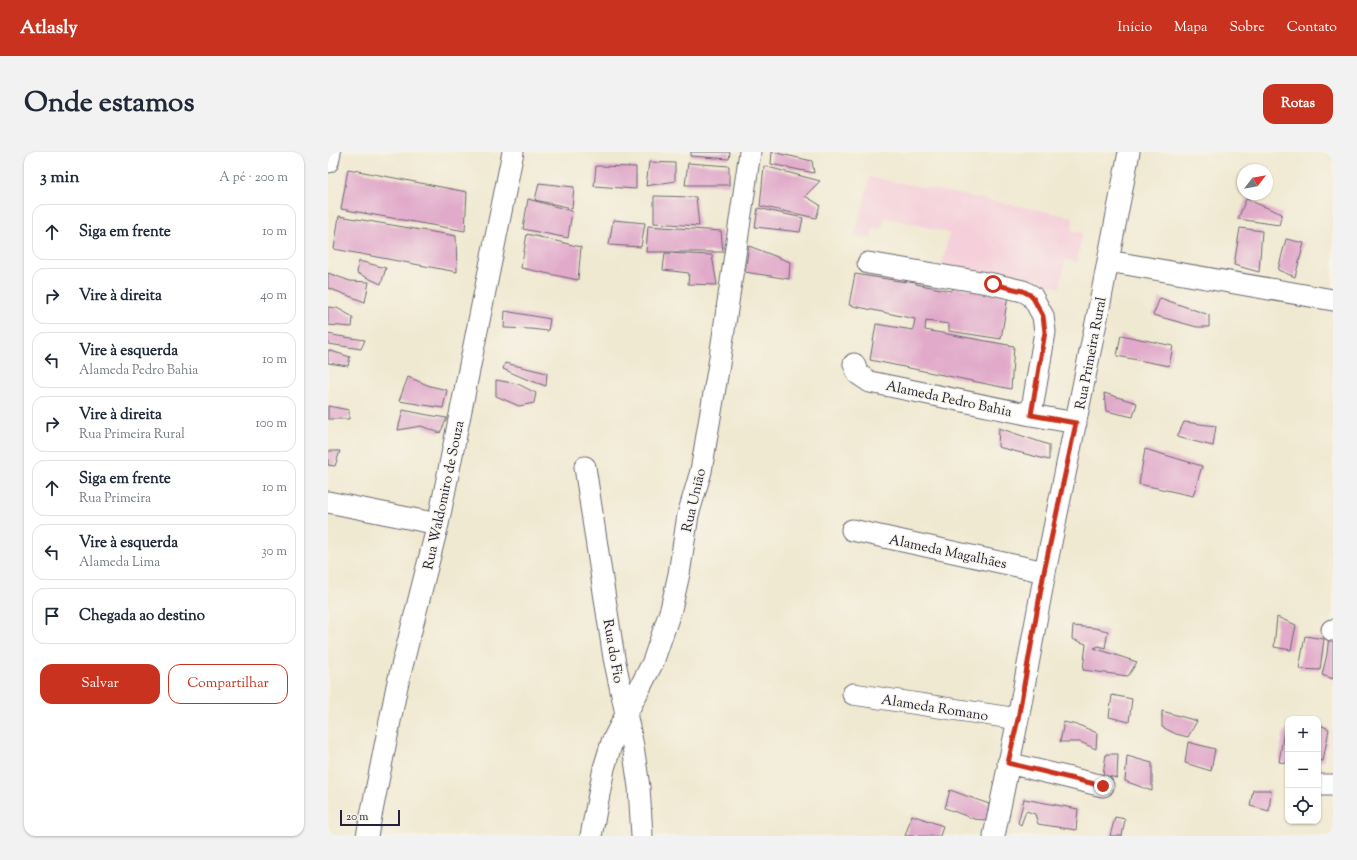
<!DOCTYPE html>
<html lang="pt">
<meta charset="utf-8">
<style>
body{margin:0;font-family:"Sorts Mill Goudy",serif;background:#f2f2f3;color:#1f2937}
.controls{position:absolute;right:12px;bottom:12px;display:grid;overflow:hidden;border-radius:8px;box-shadow:0 1px 3px #0004}
.controls button{width:36px;height:36px;display:grid;place-items:center;padding:0;border:0;border-bottom:1px solid #e0e1e3;background:#fff;color:#1f2937;font:20px sans-serif}
.compass{position:absolute;left:909px;top:12px;width:36px;height:36px;border-radius:50%;background:#fff;box-shadow:0 1px 3px #0004;rotate:59deg}
.scale{position:absolute;left:12px;bottom:10px;width:60px;box-sizing:border-box;padding-left:4px;border:2px solid #22223b;border-top:0;font-size:11px;line-height:14px;white-space:nowrap;color:#22223b;-webkit-text-stroke:3px #f7f3e8;paint-order:stroke}
.stop{position:absolute;width:12px;height:12px;margin:-9px;border:3px solid #c8321e;border-radius:50%;background:#fff}
.stop.end{background:#c8321e;border-color:#fff;box-shadow:0 1px 4px #0008}
.list{margin:0;padding:0;list-style:none}
h2{display:flex;justify-content:space-between;align-items:center;height:52px;margin:0;padding:0 16px;font-size:17px}
h2 small{font-size:13px;font-weight:400;color:#747a83}
.list li{display:grid;grid-template-columns:26px 1fr auto;gap:12px;align-items:center;box-sizing:border-box;height:56px;margin:0 8px 8px;padding:0 8px;border:1px solid #e0e1e3;border-radius:12px}
.list b{display:block;font-size:15px;white-space:nowrap}
.list p{margin:0;font-size:13px;white-space:nowrap;color:#747a83}
.list em{font-size:13px;font-style:normal;color:#747a83}
.actions{display:flex;gap:8px;padding:12px 16px}
.actions a{flex:1;padding:9px 0;border:1px solid #c8321e;border-radius:12px;text-align:center;font-size:14px;color:#c8321e}
.actions .main{background:#c8321e;color:#fff}
.icon{flex:none;width:22px;height:22px;fill:none;stroke:currentColor;stroke-width:2;stroke-linecap:round;stroke-linejoin:round}
.map{position:relative;flex:none;width:1005px;height:684px;overflow:hidden;border-radius:12px}
header{display:flex;align-items:center;gap:24px;box-sizing:border-box;height:56px;padding:0 20px;background:#c8321e;color:#fff}
header strong{font-size:19px}
nav{display:flex;gap:22px;margin-inline-start:auto;font-size:14px}
.intro{display:flex;align-items:center;justify-content:space-between;box-sizing:border-box;height:96px;padding:0 24px}
h1{margin:0;font-size:28px}
.button{padding:10px 18px;border-radius:12px;background:#c8321e;color:#fff;font-size:14px;font-weight:700}
main{display:flex;gap:24px;padding:0 24px}
aside{flex:1;background:#fff;border-radius:12px;box-shadow:0 1px 3px #0004}
.map>svg:first-child{display:block}
.built{fill:#f5cfda}
.building{fill:#e1aaca}
.lines{fill:none;stroke-linecap:round;stroke-linejoin:round}
.minor-casing{stroke:#6a6870;stroke-width:23}
.minor{stroke:#fff;stroke-width:21}
.route{stroke:#c8321e;stroke-width:5}
.labels{text-anchor:middle;stroke-width:3;stroke-linejoin:round;paint-order:stroke}
.street-label{font-size:14px;fill:#22223b;stroke:#f7f3e8}
</style>
<header>
<strong>Atlasly</strong>
<nav><a>Início</a><a>Mapa</a><a>Sobre</a><a>Contato</a></nav>
</header>
<div class="intro"><h1>Onde estamos</h1><a class="button">Rotas</a></div>
<main>
<aside>
<h2>3 min<small>A pé · 200 m</small></h2>
<ul class="list">
<li><svg class="icon" aria-label="ahead" viewBox="0 0 24 24"><path d="M12 20V5M6 11l6-6 6 6"/></svg><div><b>Siga em frente</b></div><em>10 m</em></li>
<li><svg class="icon" aria-label="right" viewBox="0 0 24 24"><path d="M7 20v-9h11M14 6l5 5-5 5"/></svg><div><b>Vire à direita</b></div><em>40 m</em></li>
<li><svg class="icon" aria-label="left" viewBox="0 0 24 24"><path d="M17 20v-9H6M10 6l-5 5 5 5"/></svg><div><b>Vire à esquerda</b><p>Alameda Pedro Bahia</p></div><em>10 m</em></li>
<li><svg class="icon" aria-label="right" viewBox="0 0 24 24"><path d="M7 20v-9h11M14 6l5 5-5 5"/></svg><div><b>Vire à direita</b><p>Rua Primeira Rural</p></div><em>100 m</em></li>
<li><svg class="icon" aria-label="ahead" viewBox="0 0 24 24"><path d="M12 20V5M6 11l6-6 6 6"/></svg><div><b>Siga em frente</b><p>Rua Primeira</p></div><em>10 m</em></li>
<li><svg class="icon" aria-label="left" viewBox="0 0 24 24"><path d="M17 20v-9H6M10 6l-5 5 5 5"/></svg><div><b>Vire à esquerda</b><p>Alameda Lima</p></div><em>30 m</em></li>
<li><svg class="icon" aria-label="arrive" viewBox="0 0 24 24"><path d="M6 21V4h12l-3 4 3 4H6"/></svg><div><b>Chegada ao destino</b></div></li>
</ul>
<div class="actions"><a class="main">Salvar</a><a>Compartilhar</a></div>
</aside>
<div class="map">
<svg width="1005" height="684" viewBox="0 0 1005 684">
<rect width="100%" height="100%" fill="#f7f3e8"/>
<filter id="ink" filterUnits="userSpaceOnUse"><feTurbulence type="fractalNoise" baseFrequency=".025" numOctaves="2"/><feDisplacementMap in="SourceGraphic" scale="8" xChannelSelector="R" yChannelSelector="G"/><feConvolveMatrix kernelMatrix="1 2 1 2 8 2 1 2 1" color-interpolation-filters="sRGB"/></filter>
<filter id="wash" filterUnits="userSpaceOnUse"><feTurbulence type="fractalNoise" baseFrequency=".012" numOctaves="4" result="noise"/><feDisplacementMap in="SourceGraphic" scale="16" xChannelSelector="R" yChannelSelector="G"/><feGaussianBlur stdDeviation="0.9" result="paint"/><feColorMatrix in="noise" values="0 0 0 0 0 0 0 0 0 0 0 0 0 0 0 0 0 1.4 0 .05"/><feComposite in="paint" operator="in"/></filter>
<g filter="url(#wash)">
<rect width="100%" height="100%" fill="#f0e9d1"/>
<path class="built" d="M 542,25 L 745,65 L 744,79 L 754,81 L 749,110 L 737,108 L 732,135 L 709,131 L 709,138 L 613,116 L 621,81 L 557,65 L 553,77 L 545,76 L 543,87 L 527,84 Z"/>
<g id="blocks">
<path class="building" d="M 363,0 L 402,0 L 401,7 L 362,4 Z
M 444,0 L 484,9 L 486,21 L 443,12 Z
M 321,10 L 347,11 L 347,29 L 318,34 Z
M 360,11 L 401,14 L 401,33 L 357,33 Z
M 268,14 L 308,15 L 308,37 L 266,34 Z
M 436,14 L 492,29 L 477,44 L 492,53 L 488,66 L 432,54 Z
M 20,17 L 139,40 L 137,79 L 13,57 Z
M 211,31 L 246,35 L 244,56 L 207,48 Z
M 326,44 L 368,45 L 371,74 L 326,71 Z
M 200,47 L 244,59 L 240,86 L 195,77 Z
M 918,47 L 954,62 L 951,73 L 910,67 Z
M 430,56 L 475,66 L 472,80 L 427,75 Z
M 11,64 L 128,84 L 129,120 L 6,97 Z
M 285,68 L 317,71 L 313,95 L 281,93 Z
M 320,74 L 393,79 L 395,100 L 318,100 Z
M 912,76 L 934,79 L 931,120 L 906,113 Z
M 199,82 L 253,95 L 250,128 L 193,116 Z
M 958,87 L 976,91 L 967,125 L 950,118 Z
M 421,94 L 462,110 L 461,127 L 417,120 Z
M 337,101 L 384,103 L 389,133 L 360,132 L 361,121 L 335,118 Z
M 31,109 L 58,116 L 53,132 L 29,121 Z
M 0,121 L 22,129 L 41,130 L 37,150 L 0,136 Z
M 527,122 L 578,130 L 579,127 L 588,128 L 588,132 L 623,139 L 628,135 L 680,144 L 673,187 L 621,179 L 621,172 L 598,169 L 597,178 L 686,194 L 683,237 L 542,208 L 548,172 L 585,178 L 587,167 L 521,153 Z
M 832,146 L 881,163 L 881,175 L 869,175 L 825,163 Z
M 0,155 L 9,156 L 25,165 L 24,175 L 0,173 Z
M 177,159 L 222,167 L 220,179 L 203,177 L 176,176 Z
M 0,182 L 10,184 L 37,188 L 33,197 L 7,193 L 0,192 Z
M 793,183 L 845,194 L 841,214 L 789,204 Z
M 0,198 L 22,205 L 20,214 L 0,211 Z
M 177,211 L 219,221 L 218,234 L 198,227 L 175,217 Z
M 80,225 L 102,234 L 119,238 L 115,256 L 71,249 Z
M 168,228 L 190,232 L 208,241 L 206,251 L 191,254 L 168,244 Z
M 776,241 L 809,251 L 805,265 L 778,259 Z
M 0,254 L 21,258 L 21,267 L 0,267 Z
M 75,258 L 100,263 L 119,266 L 112,281 L 93,274 L 70,278 Z
M 856,270 L 888,274 L 885,294 L 849,285 Z
M 671,276 L 721,293 L 721,308 L 670,295 Z
M 817,297 L 874,314 L 865,344 L 811,332 Z
M 0,299 L 12,299 L 7,314 L 0,313 Z
M 949,465 L 968,473 L 963,498 L 946,495 Z
M 745,474 L 766,476 L 780,479 L 777,496 L 771,494 L 766,496 L 809,510 L 800,524 L 755,518 L 758,492 L 744,487 Z
M 1001,483 L 1005,484 L 1005,527 L 994,523 L 999,502 Z
M 977,484 L 996,487 L 992,518 L 971,517 Z
M 784,543 L 804,547 L 801,570 L 781,565 Z
M 834,559 L 869,569 L 860,585 L 848,582 L 834,575 Z
M 736,570 L 753,574 L 769,581 L 768,597 L 752,590 L 732,590 Z
M 990,572 L 1001,577 L 995,609 L 990,608 Z
M 956,578 L 960,579 L 960,611 L 951,610 Z
M 860,590 L 887,597 L 883,619 L 857,611 Z
M 778,602 L 790,602 L 789,626 L 775,623 Z
M 799,604 L 824,611 L 824,639 L 797,629 Z
M 622,638 L 661,652 L 658,668 L 646,667 L 617,656 Z
M 925,638 L 943,638 L 941,659 L 922,654 Z
M 696,647 L 750,657 L 748,678 L 710,672 L 707,662 L 698,659 L 693,673 L 690,671 Z
M 584,663 L 615,674 L 612,684 L 577,684 Z
M 787,665 L 797,667 L 794,684 L 782,684 Z"/>
</g>
</g>
<g filter="url(#ink)">
<use href="#blocks" fill-opacity="0" stroke="#6a6870" stroke-width="1"/>
<g class="lines">
<g class="minor-casing">
<path id="minor" d="M 0,10 L 2,0
M 780,109 L 1005,148
M 540,111 L 665,132 L 695,139 L 704,144 L 715,164 L 717,180 L 703,263
M 526,212 L 530,222 L 542,230 L 703,263 L 748,271
M 257,315 L 286,506 L 305,594 L 311,635 L 314,684
M 0,350 L 110,372
M 524,378 L 717,420
M 1004,478 L 1005,478
M 525,542 L 690,567
M 680,611 L 775,634
M 990,633 L 1005,633
M 39,684 L 69,534 L 110,372 L 185,0
M 263,684 L 276,616 L 284,590 L 325,510 L 343,457 L 351,422 L 360,363 L 373,319 L 391,212 L 422,0
M 666,684 L 690,567 L 717,420 L 771,156 L 801,0"/>
</g>
<use href="#minor" class="minor"/>
</g>
</g>
<g class="lines" filter="url(#ink)">
<path class="route" d="M 665,132 L 695,139 L 704,144 L 715,164 L 717,180 L 703,263 L 748,271 L 716,420 L 690,567 L 680,611 L 775,634"/>
</g>
<g class="labels">
<g class="street-label">
<text transform="translate(762 201) rotate(-79)" y="5">Rua Primeira Rural</text>
<text transform="translate(621 246) rotate(12)" y="5">Alameda Pedro Bahia</text>
<text transform="translate(115 343) rotate(-78)" y="5">Rua Waldomiro de Souza</text>
<text transform="translate(365 348) rotate(-77)" y="5">Rua União</text>
<text transform="translate(620 399) rotate(12)" y="5">Alameda Magalhães</text>
<text transform="translate(286 499) rotate(80)" y="5">Rua do Fio</text>
<text transform="translate(607 555) rotate(9)" y="5">Alameda Romano</text>
</g>
</g>
</svg>
<div class="controls">
<button>+</button>
<button>−</button>
<button><svg class="icon" aria-label="locate" viewBox="0 0 24 24"><circle cx="12" cy="12" r="6"/><path d="M12 2v4M12 18v4M2 12h4M18 12h4"/></svg></button>
</div>
<svg class="compass" viewBox="-18 -18 36 36"><path d="M0-13l5 13h-10z" fill="#e53935"/><path d="M0 13l5-13h-10z" fill="#747a83"/></svg>
<div class="scale">20 m</div>
<div class="stop" style="left:665px;top:132px"></div>
<div class="stop end" style="left:775px;top:634px"></div>
</div>
</main>
